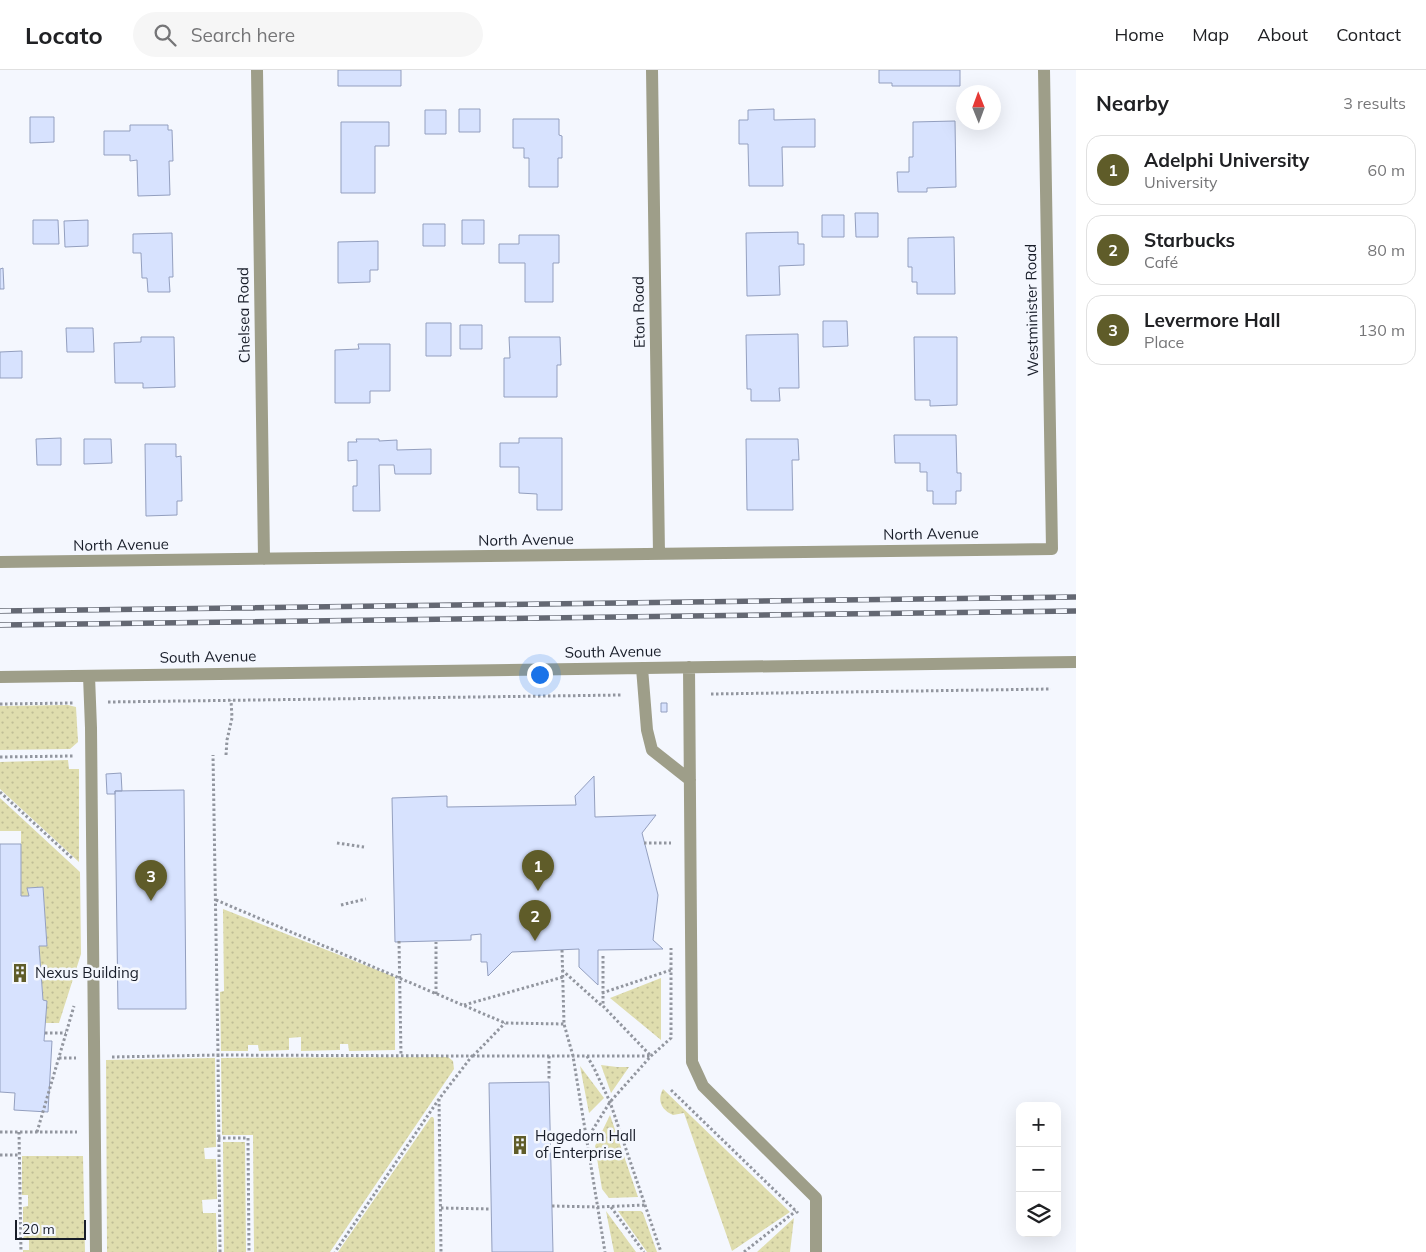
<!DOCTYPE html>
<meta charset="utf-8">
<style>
body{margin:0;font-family:Mulish,sans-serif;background:#f6f6f6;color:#202124}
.controls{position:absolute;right:15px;bottom:15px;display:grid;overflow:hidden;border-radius:10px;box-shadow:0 5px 20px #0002}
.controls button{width:45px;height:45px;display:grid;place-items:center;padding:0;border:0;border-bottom:1px solid #e0e0e0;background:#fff;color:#202124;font:25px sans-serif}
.compass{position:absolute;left:956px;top:15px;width:45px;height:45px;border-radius:50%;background:#fff;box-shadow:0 5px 20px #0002;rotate:359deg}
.scale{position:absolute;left:15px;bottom:12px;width:71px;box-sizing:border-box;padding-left:5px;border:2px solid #181d29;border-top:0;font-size:14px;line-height:18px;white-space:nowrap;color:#181d29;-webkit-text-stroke:4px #f4f7fe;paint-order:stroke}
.you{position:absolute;left:539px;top:604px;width:18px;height:18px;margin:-12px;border:4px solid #fff;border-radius:50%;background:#1a73e8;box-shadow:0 0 0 8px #1a73e833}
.badge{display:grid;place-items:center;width:32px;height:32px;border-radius:50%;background:#5f5c29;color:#fff;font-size:16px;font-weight:700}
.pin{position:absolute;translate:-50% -41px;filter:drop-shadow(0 1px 2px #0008)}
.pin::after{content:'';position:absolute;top:26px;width:18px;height:15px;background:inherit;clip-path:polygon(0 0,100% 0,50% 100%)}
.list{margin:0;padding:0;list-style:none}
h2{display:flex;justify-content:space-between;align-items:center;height:65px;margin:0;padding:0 20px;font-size:21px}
h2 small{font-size:16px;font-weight:400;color:#757577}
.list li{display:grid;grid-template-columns:32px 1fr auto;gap:15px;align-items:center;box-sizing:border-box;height:70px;margin:0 10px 10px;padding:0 10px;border:1px solid #e0e0e0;border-radius:15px}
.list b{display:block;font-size:19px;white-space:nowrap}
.list p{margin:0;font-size:16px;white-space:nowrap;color:#757577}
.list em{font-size:16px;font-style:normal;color:#757577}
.icon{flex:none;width:28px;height:28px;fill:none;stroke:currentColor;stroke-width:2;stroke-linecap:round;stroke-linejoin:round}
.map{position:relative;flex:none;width:1076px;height:1182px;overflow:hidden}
header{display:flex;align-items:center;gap:30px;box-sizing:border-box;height:70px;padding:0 25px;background:#fff;border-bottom:1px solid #e0e0e0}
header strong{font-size:24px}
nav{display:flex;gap:28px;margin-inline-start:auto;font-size:18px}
.search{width:350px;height:45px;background:#f6f6f6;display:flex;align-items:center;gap:12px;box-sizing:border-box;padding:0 18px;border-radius:28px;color:#757577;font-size:19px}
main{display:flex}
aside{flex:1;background:#fff}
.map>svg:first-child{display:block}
.grass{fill:url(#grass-dots)}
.building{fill:#d7e2fe;stroke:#939fbf}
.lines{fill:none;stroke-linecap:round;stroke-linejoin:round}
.path{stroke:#92969f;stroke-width:3;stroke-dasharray:2.5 2.5;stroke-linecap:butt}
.minor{stroke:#9e9e89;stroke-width:12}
.rail-casing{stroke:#646873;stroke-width:5.5}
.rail{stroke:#f4f7fe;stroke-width:4;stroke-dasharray:11;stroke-linecap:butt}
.labels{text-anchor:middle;stroke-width:5;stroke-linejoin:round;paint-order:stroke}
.street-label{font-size:15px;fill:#181d29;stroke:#f4f7fe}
.poi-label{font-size:15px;fill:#181d29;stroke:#f4f7fe;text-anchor:start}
</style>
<header>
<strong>Locato</strong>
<div class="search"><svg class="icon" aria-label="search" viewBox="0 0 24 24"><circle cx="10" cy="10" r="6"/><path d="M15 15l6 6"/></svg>Search here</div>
<nav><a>Home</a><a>Map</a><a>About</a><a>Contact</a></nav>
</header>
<main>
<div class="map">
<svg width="1076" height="1182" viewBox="0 0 1076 1182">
<defs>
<pattern id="grass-dots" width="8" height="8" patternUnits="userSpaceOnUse" patternTransform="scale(1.25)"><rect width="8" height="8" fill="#dfddae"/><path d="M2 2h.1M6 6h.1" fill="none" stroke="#bfbd96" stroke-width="1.8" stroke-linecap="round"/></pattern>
</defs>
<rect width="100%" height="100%" fill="#f4f7fe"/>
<path class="grass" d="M 68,635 L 76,637 L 78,672 L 70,679 L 0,680 L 0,636 Z
M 68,690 L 69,699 L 79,699 L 79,792 L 0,719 L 0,692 Z
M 0,728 L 80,802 L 81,884 L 59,953 L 45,953 L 39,876 L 47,875 L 43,818 L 27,819 L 29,826 L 21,826 L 21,761 L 0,761 Z
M 223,839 L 395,907 L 395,980 L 349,981 L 348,974 L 340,974 L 340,980 L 301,981 L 301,967 L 289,968 L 289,980 L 259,981 L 258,975 L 248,975 L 248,981 L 221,981 L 220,922 L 224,921 Z
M 661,908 L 661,970 L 610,928 Z
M 448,987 L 453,991 L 454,999 L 330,1182 L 254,1182 L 253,1065 L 222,1065 L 221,988 Z
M 215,988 L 216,1077 L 204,1078 L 205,1089 L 216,1089 L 217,1129 L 202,1130 L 203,1143 L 216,1143 L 217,1182 L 107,1182 L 106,990 Z
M 601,995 L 617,997 L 629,997 L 611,1023 Z
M 580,996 L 604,1028 L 589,1043 Z
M 663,1019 L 790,1142 L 732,1181 L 684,1043 L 673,1045 C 661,1040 657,1030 663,1019 Z
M 610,1045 L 638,1127 L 609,1128 L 602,1119 L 595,1076 Z
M 431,1047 L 433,1047 L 434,1049 L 435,1182 L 338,1182 Z
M 223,1072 L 245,1072 L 246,1182 L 224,1182 Z
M 22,1086 L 83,1086 L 85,1182 L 23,1182 L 23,1180 L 29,1180 L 29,1168 L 23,1168 L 23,1137 L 28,1136 L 28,1125 L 22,1125 Z
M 606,1141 L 636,1182 L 614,1182 Z
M 618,1141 L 641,1141 L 643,1143 L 657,1182 L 647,1182 Z
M 794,1148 L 790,1182 L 757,1182 Z"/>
<path class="building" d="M 338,0 L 401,0 L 401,16 L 338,16 Z
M 879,0 L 960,0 L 960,16 L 892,16 L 892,13 L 879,13 Z
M 459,39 L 480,39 L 480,62 L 459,62 Z
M 774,39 L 774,50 L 815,49 L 815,77 L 782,77 L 783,116 L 749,116 L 748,74 L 739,74 L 739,50 L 748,50 L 748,40 Z
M 425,40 L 446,40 L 446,64 L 425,64 Z
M 30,47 L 54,47 L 54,72 L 30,73 Z
M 513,49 L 559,49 L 559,65 L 562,66 L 562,88 L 558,88 L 558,117 L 529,117 L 529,88 L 524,88 L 524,78 L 513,78 Z
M 955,51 L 956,117 L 927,118 L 927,122 L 898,122 L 897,102 L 909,102 L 909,87 L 913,87 L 913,52 Z
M 341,52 L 389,52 L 389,76 L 375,76 L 375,123 L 341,123 Z
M 130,55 L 168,55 L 168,60 L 172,60 L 173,91 L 169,91 L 170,125 L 138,126 L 137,90 L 130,91 L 130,85 L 104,85 L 104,61 L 130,61 Z
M 855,143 L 878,143 L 878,167 L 856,167 Z
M 822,145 L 844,145 L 844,167 L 822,167 Z
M 33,150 L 58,150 L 59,174 L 33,174 Z
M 88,150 L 88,176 L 65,177 L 64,151 Z
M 462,150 L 484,150 L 484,174 L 462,174 Z
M 423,154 L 445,154 L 445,176 L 423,176 Z
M 798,162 L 798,174 L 804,174 L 804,195 L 779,196 L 780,225 L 747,226 L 746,163 Z
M 172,163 L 173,207 L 169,207 L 170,222 L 148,222 L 147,208 L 142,208 L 141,183 L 133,183 L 133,164 Z
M 519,165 L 559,165 L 559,193 L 553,193 L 553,232 L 525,232 L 525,193 L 499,193 L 499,174 L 519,174 Z
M 954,167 L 955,224 L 917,224 L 917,212 L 912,212 L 912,197 L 908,197 L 908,168 Z
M 378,171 L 378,200 L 370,200 L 370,212 L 338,213 L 338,172 Z
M 3,198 L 4,219 L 0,219 L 0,199 Z
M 823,251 L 847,251 L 848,276 L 823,277 Z
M 426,253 L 451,253 L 451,286 L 426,286 Z
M 460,255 L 482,255 L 482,279 L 460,279 Z
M 66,258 L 93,258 L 94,282 L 67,282 Z
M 798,264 L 799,318 L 779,318 L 780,331 L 751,331 L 751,319 L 747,319 L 746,265 Z
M 141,267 L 174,267 L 175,317 L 143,318 L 143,313 L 115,313 L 114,273 L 141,272 Z
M 509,267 L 560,267 L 561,295 L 557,295 L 557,327 L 504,327 L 504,288 L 510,288 Z
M 914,267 L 957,267 L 957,335 L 930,336 L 930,330 L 915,330 Z
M 358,274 L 390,274 L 390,321 L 370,321 L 370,333 L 335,333 L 335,280 L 359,279 Z
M 22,281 L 22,308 L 0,308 L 0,282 Z
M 894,365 L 956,365 L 957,403 L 961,403 L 961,421 L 956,421 L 956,434 L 933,434 L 933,421 L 927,421 L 927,402 L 920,402 L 920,393 L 895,393 Z
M 61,368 L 61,395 L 37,395 L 36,369 Z
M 519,368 L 562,368 L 562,440 L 537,440 L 537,424 L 519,423 L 519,397 L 500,397 L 500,373 L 519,373 Z
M 84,369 L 111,369 L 112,393 L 84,394 Z
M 356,369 L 379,369 L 379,371 L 397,370 L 397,380 L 431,379 L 431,404 L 395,404 L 394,395 L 379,395 L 380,441 L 353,441 L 353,416 L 357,416 L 357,390 L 348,391 L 348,372 L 357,372 Z
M 746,369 L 798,369 L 799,390 L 792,390 L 793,440 L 747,440 Z
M 145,374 L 176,374 L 176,387 L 181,386 L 182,431 L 177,431 L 177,445 L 146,446 Z
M 661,633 L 667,633 L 667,642 L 661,642 Z
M 121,703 L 122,721 L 115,721 L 115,724 L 107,724 L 106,704 Z
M 594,706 L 595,747 L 656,745 L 642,763 L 658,825 L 653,870 L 663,879 L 598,880 L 598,915 L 579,897 L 579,879 L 512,882 L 488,906 L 487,892 L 481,892 L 481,864 L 471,865 L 471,870 L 395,872 L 392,728 L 447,726 L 447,737 L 576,735 L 575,726 Z
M 184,720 L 186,939 L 118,939 L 115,721 Z
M 0,774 L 21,774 L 21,826 L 29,826 L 27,818 L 43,817 L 47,876 L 39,876 L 43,930 L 47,931 L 44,971 L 52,971 L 48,1042 L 14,1040 L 15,1023 L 0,1022 Z
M 549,1012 L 553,1182 L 492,1182 L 489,1013 Z"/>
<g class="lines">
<path class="path" d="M 711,624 L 1051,619
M 108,632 L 622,625
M 0,634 L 73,633
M 226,685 L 227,670 L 232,648 L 231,630
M 0,687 L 74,686
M 0,722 L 73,789
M 337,773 L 364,777
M 644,773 L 671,773
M 216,830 L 505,953 L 564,954
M 341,835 L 366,829
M 399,871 L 401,986
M 562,880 L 564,954 L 573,986 L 605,1182
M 603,886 L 603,936 L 650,985
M 562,900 L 602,936
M 602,923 L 671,900
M 436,924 L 436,872
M 464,935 L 563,907
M 45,963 L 66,963
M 472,986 L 651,986
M 473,986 L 505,953
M 549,986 L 549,1009
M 587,986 L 594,998 L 610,1032 L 661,1182
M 112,987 L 218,985 L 213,685
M 59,988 L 76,988
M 671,1020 L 798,1143
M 439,1029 L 441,1182
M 0,1062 L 77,1062
M 19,1062 L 21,1182
M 37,1062 L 74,936
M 218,1068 L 248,1068 L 249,1182
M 587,1069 L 610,1032 L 651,986 L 671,968 L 671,878
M 0,1085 L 20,1085
M 552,1136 L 598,1137 L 645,1135
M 611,1137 L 644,1182
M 441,1138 L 491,1139
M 220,1182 L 218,985 L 472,986 L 439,1029 L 335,1182
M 744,1182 L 796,1141"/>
<path class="minor" d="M 257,0 L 264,489
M 652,0 L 659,484
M 0,492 L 1052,479 L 1044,0
M 689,597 L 692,992 L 703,1016 L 816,1128 L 816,1182
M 642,598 L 647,660 L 652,680 L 690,710
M 89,606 L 91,658 L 96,1182
M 0,607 L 1076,592"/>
<g class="rail-casing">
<path id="rail" d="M 0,541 L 1076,527
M 0,555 L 1076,541"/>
</g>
<use href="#rail" class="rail"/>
</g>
<defs>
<g id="building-bare" transform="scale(1.5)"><path d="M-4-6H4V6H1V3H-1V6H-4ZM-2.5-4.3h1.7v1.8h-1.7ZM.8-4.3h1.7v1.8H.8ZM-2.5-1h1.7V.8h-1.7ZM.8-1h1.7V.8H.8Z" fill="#5f5c29" stroke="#f4f7fe" stroke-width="2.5" paint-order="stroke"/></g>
</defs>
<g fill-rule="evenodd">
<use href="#building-bare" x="20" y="903"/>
<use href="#building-bare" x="520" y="1075"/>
</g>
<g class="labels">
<g class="street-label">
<text transform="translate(1032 240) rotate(-91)" y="5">Westminister Road</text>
<text transform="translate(639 242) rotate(-91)" y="5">Eton Road</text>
<text transform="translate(244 245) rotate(-91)" y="5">Chelsea Road</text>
<text transform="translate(931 464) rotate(-1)" y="5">North Avenue</text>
<text transform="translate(526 470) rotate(-1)" y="5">North Avenue</text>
<text transform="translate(121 475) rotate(-1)" y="5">North Avenue</text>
<text transform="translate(613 582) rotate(-1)" y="5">South Avenue</text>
<text transform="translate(208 587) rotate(-1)" y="5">South Avenue</text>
</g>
<g class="poi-label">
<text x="35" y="908">Nexus Building</text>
<text x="535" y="1071">Hagedorn Hall<tspan x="535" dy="17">of Enterprise</tspan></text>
</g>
</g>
</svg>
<div class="controls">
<button>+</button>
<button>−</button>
<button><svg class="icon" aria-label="layers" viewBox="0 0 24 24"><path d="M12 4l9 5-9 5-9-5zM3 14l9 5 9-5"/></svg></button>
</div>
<svg class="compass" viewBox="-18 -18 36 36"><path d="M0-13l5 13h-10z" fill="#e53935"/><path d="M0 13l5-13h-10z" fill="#757577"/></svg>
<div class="scale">20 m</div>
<div class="you"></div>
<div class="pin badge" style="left:538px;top:821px">1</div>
<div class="pin badge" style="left:535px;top:871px">2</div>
<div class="pin badge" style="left:151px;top:831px">3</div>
</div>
<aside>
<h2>Nearby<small>3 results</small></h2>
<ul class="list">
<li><span class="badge">1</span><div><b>Adelphi University</b><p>University</p></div><em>60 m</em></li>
<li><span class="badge">2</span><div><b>Starbucks</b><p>Café</p></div><em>80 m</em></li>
<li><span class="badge">3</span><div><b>Levermore Hall</b><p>Place</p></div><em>130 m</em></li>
</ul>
</aside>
</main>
